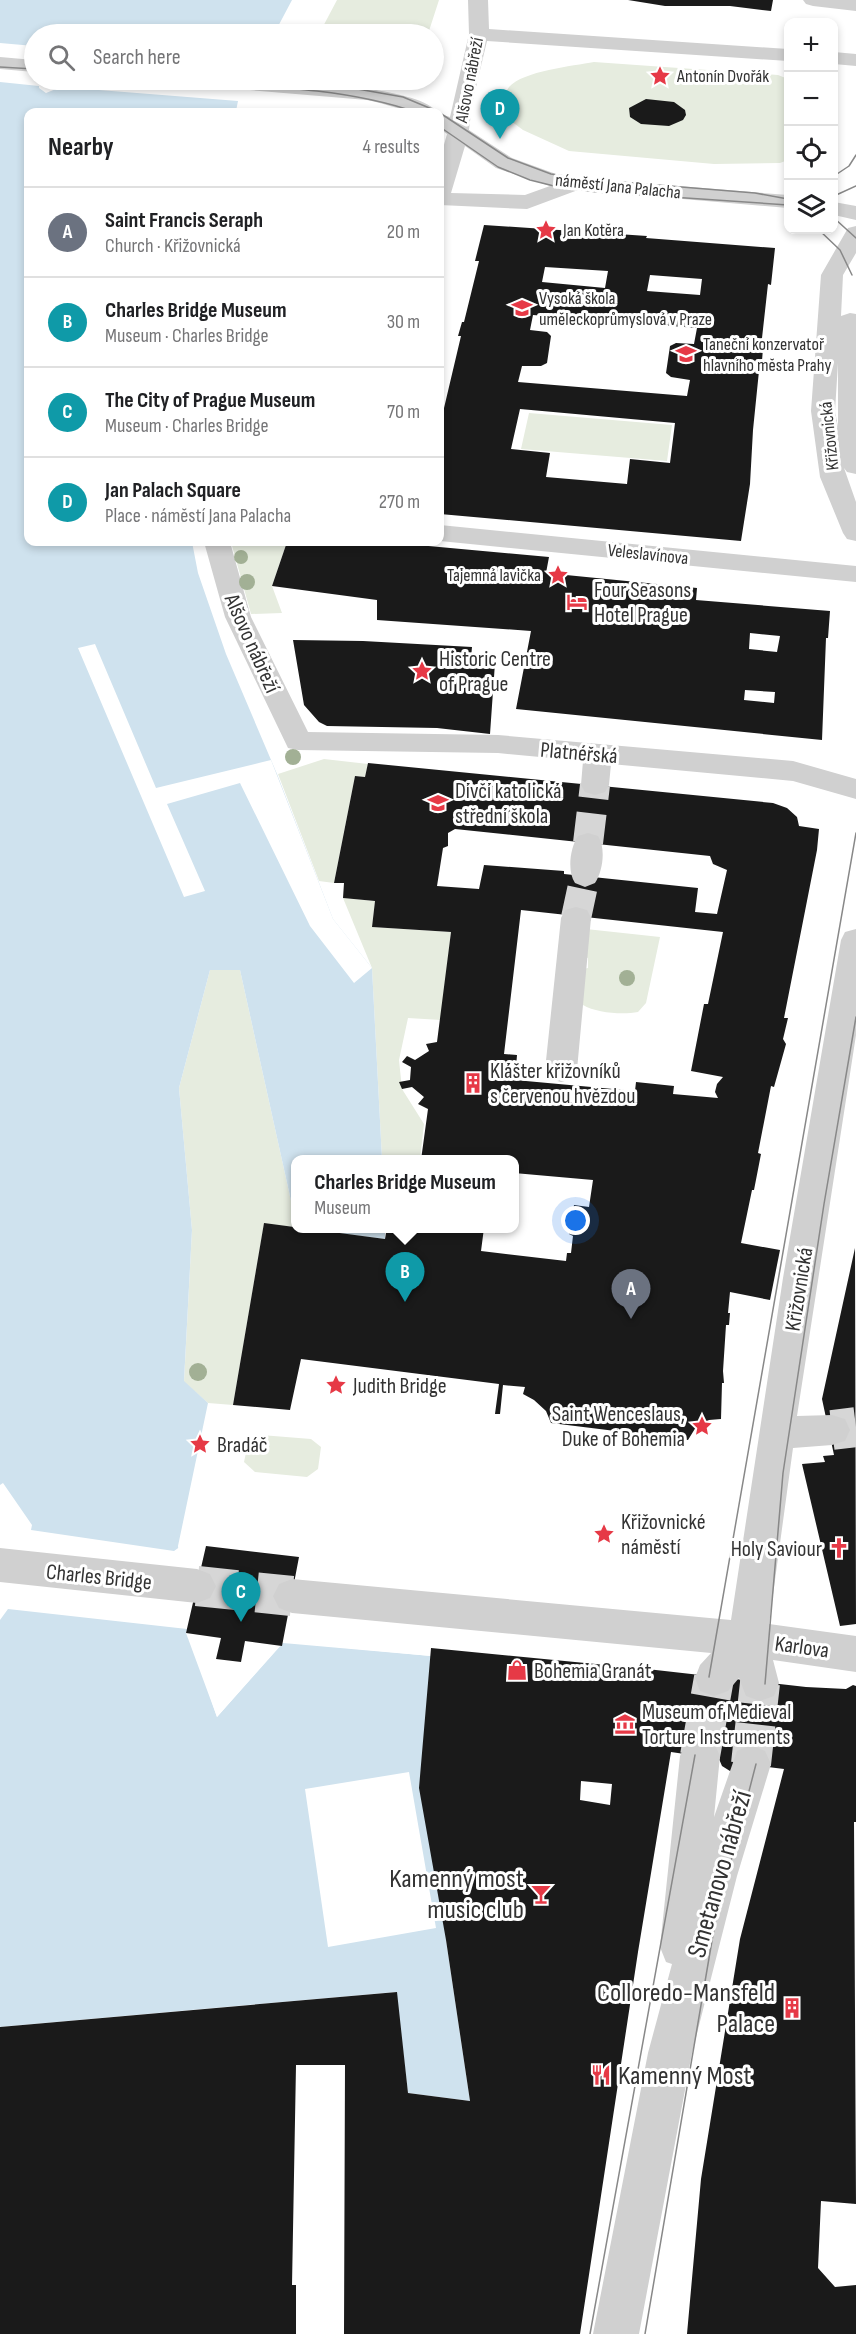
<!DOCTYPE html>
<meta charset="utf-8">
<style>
body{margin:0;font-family:"Sofia Sans Condensed",sans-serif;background:#f2f2f2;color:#202124}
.controls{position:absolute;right:18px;top:18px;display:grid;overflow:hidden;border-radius:12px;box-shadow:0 3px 9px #0003}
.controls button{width:54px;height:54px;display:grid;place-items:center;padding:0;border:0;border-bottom:2px solid #e0e0e0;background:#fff;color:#202124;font:30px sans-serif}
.you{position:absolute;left:576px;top:1221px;width:21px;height:21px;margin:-15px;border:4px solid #fff;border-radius:50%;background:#1a73e8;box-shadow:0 0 0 9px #1a73e833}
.badge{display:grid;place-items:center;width:39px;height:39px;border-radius:50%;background:#e63946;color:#fff;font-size:20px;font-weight:700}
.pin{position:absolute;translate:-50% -50px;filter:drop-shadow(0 2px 3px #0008)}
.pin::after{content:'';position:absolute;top:32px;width:21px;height:18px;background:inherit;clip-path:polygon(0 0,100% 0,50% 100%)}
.popup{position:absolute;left:291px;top:1155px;width:228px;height:78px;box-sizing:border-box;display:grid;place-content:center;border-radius:12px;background:#fff;filter:drop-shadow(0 2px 4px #0005);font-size:20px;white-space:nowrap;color:#757577}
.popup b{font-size:22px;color:#202124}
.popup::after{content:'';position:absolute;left:50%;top:100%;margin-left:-12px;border:12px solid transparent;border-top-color:#fff}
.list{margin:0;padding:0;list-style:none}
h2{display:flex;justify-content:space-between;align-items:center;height:78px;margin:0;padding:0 24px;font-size:26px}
h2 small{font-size:20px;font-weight:400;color:#757577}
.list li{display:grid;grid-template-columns:39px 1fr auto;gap:18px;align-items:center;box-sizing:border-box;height:90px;padding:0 24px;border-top:2px solid #e0e0e0}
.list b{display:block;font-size:22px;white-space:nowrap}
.list p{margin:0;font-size:20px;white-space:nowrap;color:#757577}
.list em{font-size:20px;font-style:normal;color:#757577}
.icon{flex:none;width:33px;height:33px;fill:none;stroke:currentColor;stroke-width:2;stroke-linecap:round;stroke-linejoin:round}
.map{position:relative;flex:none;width:856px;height:2334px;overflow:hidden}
.search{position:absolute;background:#fff;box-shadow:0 3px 9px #0003;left:24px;top:24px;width:420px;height:66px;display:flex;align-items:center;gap:15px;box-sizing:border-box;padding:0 21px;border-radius:33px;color:#757577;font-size:22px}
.panel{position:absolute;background:#fff;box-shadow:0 3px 9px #0003;left:24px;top:108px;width:420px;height:438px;border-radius:12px}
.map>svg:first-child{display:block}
.green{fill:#e6ecdf}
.water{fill:#cfe2ee}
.pier{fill:#fff}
.building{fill:#1a1a1a;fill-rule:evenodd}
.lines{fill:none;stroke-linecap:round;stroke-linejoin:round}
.minor-tunnel-far1{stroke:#d6d6d6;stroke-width:30;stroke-dasharray:30 15;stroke-linecap:butt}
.minor-tunnel{stroke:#d6d6d6;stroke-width:40;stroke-dasharray:40 20;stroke-linecap:butt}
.minor{fill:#d0d0d0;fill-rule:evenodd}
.tram{stroke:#888;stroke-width:1.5}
.tree{fill:#a2b095}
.labels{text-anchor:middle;stroke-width:6;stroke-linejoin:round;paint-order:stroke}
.far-poi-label{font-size:18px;fill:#333;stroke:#fff;text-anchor:start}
.far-street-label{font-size:18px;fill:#333;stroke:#fff}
.poi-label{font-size:22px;fill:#333;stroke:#fff;text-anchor:start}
.street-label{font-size:22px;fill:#333;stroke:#fff}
.near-street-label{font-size:27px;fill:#333;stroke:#fff}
.near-poi-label{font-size:27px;fill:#333;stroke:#fff;text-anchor:end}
</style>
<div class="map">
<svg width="856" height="2334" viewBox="0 0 856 2334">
<rect width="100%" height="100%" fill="#fff"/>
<path class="green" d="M 337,0 L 439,0 L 428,34 L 319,34 Z
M 594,62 L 778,75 L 788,79 L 788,160 L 780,163 L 714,164 L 569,151 L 523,130 L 503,115 C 504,106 504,94 509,87 C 523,71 573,66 594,62 Z
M 529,413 L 672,425 L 667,461 L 521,449 Z
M 231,542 L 287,542 L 272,586 L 282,613 L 251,614 Z
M 324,759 L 368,764 L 365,777 L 355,776 L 334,883 L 319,881 L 278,774 Z
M 343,898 L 375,901 L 372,927 L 451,932 L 441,1020 L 408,1018 L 399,1060 L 402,1089 L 424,1124 L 420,1159 L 382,1159 L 372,968 Z
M 586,929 L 660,937 L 646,1003 L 638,1012 C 623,1015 596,1013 583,1005 L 583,969 L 588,968 L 588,958 L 584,957 Z
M 210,970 L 240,970 L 295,1219 L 296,1227 L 264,1224 L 233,1405 L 208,1403 L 184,1382 L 192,1230 L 179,1088 Z
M 261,1435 L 311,1439 L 321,1447 L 318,1469 L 307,1477 L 255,1472 L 244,1462 L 248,1443 Z"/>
<path class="water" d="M 0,0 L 292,0 L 274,34 L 34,34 L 34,80 L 251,80 L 236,110 L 240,112 L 28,112 L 28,542 L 192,542 L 198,573 L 226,654 L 277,774 L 333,919 L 372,968 L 382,1159 L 296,1160 L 295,1219 L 240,970 L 210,970 L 179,1088 L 192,1230 L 184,1381 L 208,1403 L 178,1546 L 187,1629 L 217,1717 L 283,1642 L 431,1656 L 446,1940 L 470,2101 L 408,2093 L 396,1992 L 0,2027 Z
M 303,1229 L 385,1229 L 385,1239 Z"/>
<path class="pier" d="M 0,43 L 34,46 L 34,80 L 254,80 L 245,103 L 241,104 L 240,108 L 244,111 L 236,111 L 238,101 L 61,87 L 46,93 L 39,88 L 39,86 L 0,82 Z
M 95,644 L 156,788 L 271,760 L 333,919 L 372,968 L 354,983 L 310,926 L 240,783 L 167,804 L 205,891 L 184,897 L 78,648 Z
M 3,1483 L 32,1525 L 31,1530 L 174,1551 L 181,1546 L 189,1633 L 218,1711 L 282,1640 L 431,1653 L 431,1656 L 283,1643 L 217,1717 L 186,1633 L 187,1629 L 8,1609 L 0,1620 L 0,1485 Z
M 409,1772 L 436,1928 L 328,1947 L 305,1789 Z"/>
<path class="building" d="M 628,0 L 773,0 L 771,11 L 730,6 L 665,6 Z
M 646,99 L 674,102 L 685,110 L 686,115 L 683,120 L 669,126 L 641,124 L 630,117 L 629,108 Z
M 484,225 L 647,236 L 646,238 L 775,248 L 771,285 L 768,284 L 761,347 L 763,348 L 762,361 L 760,361 L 753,430 L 750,484 L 741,541 L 440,514 L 440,425 L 461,336 L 458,336 L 462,322 L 464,322 L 479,261 L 475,261 ZM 545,267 L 608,271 L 605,288 L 542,282 ZM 650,275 L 702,279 L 700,295 L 647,291 ZM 533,315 L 697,328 L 694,344 L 676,343 L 670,346 L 666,373 L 671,377 L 690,380 L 687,396 L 518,382 L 522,366 L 541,366 L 547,363 L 551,336 L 547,332 L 530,330 ZM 520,409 L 675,423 L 670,463 L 630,459 L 627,484 L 546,477 L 550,453 L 511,449 Z
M 287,542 L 385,542 L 549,557 L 546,573 L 697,588 L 696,600 L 830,611 L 828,638 L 826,638 L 822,740 L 516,709 L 531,631 L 377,620 L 377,600 L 272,586 ZM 750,633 L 780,636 L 777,652 L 749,649 ZM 745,690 L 775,692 L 774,703 L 744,700 Z
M 293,640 L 363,641 L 472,647 L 471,658 L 495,663 L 490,734 L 437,728 L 327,726 L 319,722 L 304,705 Z
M 368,763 L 773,803 L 787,808 L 797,817 L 799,826 L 819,829 L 817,850 L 784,1018 L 788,1018 L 783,1039 L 786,1044 L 774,1087 L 771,1086 L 758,1153 L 761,1154 L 754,1190 L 752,1190 L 741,1243 L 780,1250 L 770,1300 L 730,1292 L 728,1313 L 730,1313 L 729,1325 L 726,1325 L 723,1371 L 724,1383 L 722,1383 L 721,1419 L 709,1420 L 696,1427 L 688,1440 L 551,1423 L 546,1411 L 534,1400 L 523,1394 L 525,1387 L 503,1385 L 500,1414 L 495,1414 L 499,1384 L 301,1359 L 290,1410 L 233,1405 L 264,1223 L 385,1239 L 387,1228 L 484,1228 L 481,1251 L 566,1261 L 567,1253 L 571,1253 L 573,1236 L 569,1234 L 574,1205 L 589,1207 L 593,1180 L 514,1173 L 514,1160 L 421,1160 L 428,1109 L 418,1104 L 424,1097 L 412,1087 L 402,1089 L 399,1082 L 410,1080 L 411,1067 L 402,1062 L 407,1056 L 415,1060 L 429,1051 L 426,1044 L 437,1042 L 451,932 L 372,927 L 375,901 L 343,898 L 344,883 L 334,883 L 355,776 L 365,777 ZM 455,829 L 710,856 L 713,864 L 727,870 L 717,914 L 695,912 L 698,888 L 564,874 L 564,871 L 484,865 L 479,889 L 437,886 L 443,848 L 448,846 L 448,833 ZM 521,910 L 723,932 L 708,1004 L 704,1004 L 691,1071 L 723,1077 L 717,1084 L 715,1092 L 718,1098 L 673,1094 L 674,1086 L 636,1082 L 635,1091 L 515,1080 L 517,1055 L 504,1054 Z
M 855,1248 L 856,1624 L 840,1626 L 802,1464 L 825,1462 L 823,1456 L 834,1455 L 822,1399 Z
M 206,1546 L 299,1557 L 282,1646 L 245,1641 L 241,1662 L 216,1659 L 221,1638 L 186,1633 Z
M 431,1648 L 647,1669 L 806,1687 L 846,1689 L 853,1685 L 856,1686 L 856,1822 L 854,1822 L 856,2204 L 821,2201 L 818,2268 L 835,2287 L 856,2285 L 856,2334 L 687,2334 L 701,2179 L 740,1939 L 784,1769 L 768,1767 L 730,1771 L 722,1766 L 719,1759 L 671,1752 L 638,1952 L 580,2334 L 344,2334 L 345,2065 L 296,2065 L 292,2285 L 296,2285 L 296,2334 L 0,2334 L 0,2027 L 397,1992 L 408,2093 L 470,2101 L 446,1940 L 419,1788 ZM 581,1781 L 612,1784 L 610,1805 L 580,1800 Z"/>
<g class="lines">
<path class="minor-tunnel-far1" d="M 588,843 L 595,785
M 576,918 L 585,876"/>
<path class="minor-tunnel" d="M 832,1430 L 856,1427
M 197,1586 L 292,1596
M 700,1756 L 714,1678
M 751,1764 L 760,1683"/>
<path class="minor" d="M 468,0 L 488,0 L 489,29 L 788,49 L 788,61 L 487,41 L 472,104 L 469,130 L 512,158 L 556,174 L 592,179 L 788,195 L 788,208 L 578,190 L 527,209 L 440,205 L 440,159 L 447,134 L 440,129 L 440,114 L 450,117 L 469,34 ZM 465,146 L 496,168 L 550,186 L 525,195 L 451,193 Z
M 803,0 L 856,0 L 856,11 L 813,6 L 806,4 Z
M 834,52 L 856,54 L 856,66 L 834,64 Z
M 0,57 L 34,60 L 34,72 L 0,69 Z
M 192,80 C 230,76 416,82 437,112 C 413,115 391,105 367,100 L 202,86 L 195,84 Z
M 834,202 L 856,206 L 856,220 L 834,215 Z
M 856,226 L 856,253 L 843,275 L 841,316 L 850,313 L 856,314 L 856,474 L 847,472 L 844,468 L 856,502 L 856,541 L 847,539 L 843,533 L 820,477 L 811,411 L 821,275 L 848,228 ZM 838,363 L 838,427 L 835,411 Z
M 440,525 L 856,566 L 856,582 L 440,541 Z
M 204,542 L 230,542 L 251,617 L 308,732 L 498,735 L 793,761 L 856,779 L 856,799 L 793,781 L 611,764 L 609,785 L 605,792 L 595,795 L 585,792 L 581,785 L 583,761 L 498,753 L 298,750 L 288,748 L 225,617 Z
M 588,833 L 598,836 C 606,848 603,871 595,883 L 585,887 L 575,883 C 567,871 570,848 578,836 Z
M 576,907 L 587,910 L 591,918 L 577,1070 L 572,1079 L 561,1082 L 550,1079 L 545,1070 L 561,918 L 565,910 Z
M 856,929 L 856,1035 L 797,1416 L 832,1415 L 845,1419 L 850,1430 L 845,1441 L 832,1445 L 793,1448 L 769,1624 L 856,1636 L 856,1672 L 773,1660 L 779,1683 L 774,1696 L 760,1701 L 746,1696 L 739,1678 L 728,1691 L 714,1696 L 700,1691 L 695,1678 L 700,1665 L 711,1653 L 292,1613 L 279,1608 L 273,1596 L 279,1584 L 292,1579 L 731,1620 L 783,1278 L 841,940 L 845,932 Z
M 0,1548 L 197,1569 L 210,1574 L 216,1586 L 210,1598 L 197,1603 L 0,1582 Z
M 700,1737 L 714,1743 L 720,1756 L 714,1817 L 737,1751 L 751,1745 L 765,1751 L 771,1764 L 737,1876 L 692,2053 L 639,2334 L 593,2334 L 648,2053 L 672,1964 L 666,1962 L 660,1947 L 680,1756 L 686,1743 Z"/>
<path class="tram" d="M 0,67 L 34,69
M 158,80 C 239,86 339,85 415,112
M 352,88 L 403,97 L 439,112
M 440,113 L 508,158 L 551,174 L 583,179 L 755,193 L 788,199
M 440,127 L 498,167 L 530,180 L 554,186 L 597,192 L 788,205
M 834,176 L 849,166 L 856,155
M 834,196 L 856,186
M 834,218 L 856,238
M 819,230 L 840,250 L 852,275
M 709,1677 L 856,833
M 765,1684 L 783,1473 L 824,1204 L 856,1017
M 590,2334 L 695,1755
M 645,2334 L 715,1923 L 756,1764"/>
</g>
<g class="tree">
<circle cx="241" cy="557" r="7"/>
<circle cx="247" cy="582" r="8"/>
<circle cx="293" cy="757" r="8"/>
<circle cx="627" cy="978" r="8"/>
<circle cx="198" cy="1372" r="9"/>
</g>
<defs>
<g id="sight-bare" transform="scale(1.62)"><path d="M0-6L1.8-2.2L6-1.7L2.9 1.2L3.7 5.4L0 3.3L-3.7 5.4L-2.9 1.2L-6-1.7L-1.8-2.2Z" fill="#e63946" stroke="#fff" stroke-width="2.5" paint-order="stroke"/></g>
<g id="university-bare" transform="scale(1.62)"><path d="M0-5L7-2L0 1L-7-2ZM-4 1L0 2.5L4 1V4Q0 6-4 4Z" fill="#e63946" stroke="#fff" stroke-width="2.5" paint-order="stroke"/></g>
<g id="school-bare" transform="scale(1.62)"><path d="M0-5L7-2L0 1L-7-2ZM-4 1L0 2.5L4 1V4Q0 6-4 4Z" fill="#e63946" stroke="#fff" stroke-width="2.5" paint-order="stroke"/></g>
<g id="hotel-bare" transform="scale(1.62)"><path d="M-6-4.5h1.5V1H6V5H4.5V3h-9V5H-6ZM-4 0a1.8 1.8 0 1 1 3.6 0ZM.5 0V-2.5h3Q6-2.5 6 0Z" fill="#e63946" stroke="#fff" stroke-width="2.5" paint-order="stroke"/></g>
<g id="building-bare" transform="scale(1.62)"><path d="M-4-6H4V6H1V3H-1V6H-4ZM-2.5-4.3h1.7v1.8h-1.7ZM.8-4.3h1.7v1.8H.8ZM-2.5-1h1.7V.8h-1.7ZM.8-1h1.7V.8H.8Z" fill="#e63946" stroke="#fff" stroke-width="2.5" paint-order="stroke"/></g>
<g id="church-bare" transform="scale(1.62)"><path d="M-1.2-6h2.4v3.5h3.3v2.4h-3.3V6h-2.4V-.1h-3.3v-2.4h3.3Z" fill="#e63946" stroke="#fff" stroke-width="2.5" paint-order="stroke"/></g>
<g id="shop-bare" transform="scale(1.62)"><path d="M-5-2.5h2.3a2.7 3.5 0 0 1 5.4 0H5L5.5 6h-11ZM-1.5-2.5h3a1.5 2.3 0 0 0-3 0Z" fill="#e63946" stroke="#fff" stroke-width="2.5" paint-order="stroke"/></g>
<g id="museum-bare" transform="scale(1.62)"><path d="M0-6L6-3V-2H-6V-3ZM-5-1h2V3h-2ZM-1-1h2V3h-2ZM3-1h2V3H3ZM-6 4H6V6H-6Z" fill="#e63946" stroke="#fff" stroke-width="2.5" paint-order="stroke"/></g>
<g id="bar-bare" transform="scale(1.62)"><path d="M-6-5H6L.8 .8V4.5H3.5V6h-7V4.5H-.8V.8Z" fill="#e63946" stroke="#fff" stroke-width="2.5" paint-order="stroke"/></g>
<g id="restaurant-bare" transform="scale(1.62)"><path d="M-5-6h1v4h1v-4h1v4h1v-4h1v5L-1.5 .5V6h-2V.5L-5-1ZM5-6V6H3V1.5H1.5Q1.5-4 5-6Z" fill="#e63946" stroke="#fff" stroke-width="2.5" paint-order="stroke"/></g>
</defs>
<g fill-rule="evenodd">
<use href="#sight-bare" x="660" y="76"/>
<use href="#sight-bare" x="546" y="230"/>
<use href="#university-bare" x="522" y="308"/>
<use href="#school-bare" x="686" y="354"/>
<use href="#sight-bare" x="558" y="575"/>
<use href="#hotel-bare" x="577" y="602"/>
<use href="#sight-bare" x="422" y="671"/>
<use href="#school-bare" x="438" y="803"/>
<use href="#building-bare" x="473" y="1083"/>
<use href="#sight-bare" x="336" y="1385"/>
<use href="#sight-bare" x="702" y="1426"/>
<use href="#sight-bare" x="200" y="1444"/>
<use href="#sight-bare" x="604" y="1534"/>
<use href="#church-bare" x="839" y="1548"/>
<use href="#shop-bare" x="517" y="1670"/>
<use href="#museum-bare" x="625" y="1724"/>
<use href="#bar-bare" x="541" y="1894"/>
<use href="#building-bare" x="792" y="2008"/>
<use href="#restaurant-bare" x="601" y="2075"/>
</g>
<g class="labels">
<g class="far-poi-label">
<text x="677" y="82">Antonín Dvořák</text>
<text x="563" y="236">Jan Kotěra</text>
<text x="539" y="304">Vysoká škola<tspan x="539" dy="21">uměleckoprůmyslová v Praze</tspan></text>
<text x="703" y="350">Taneční konzervatoř<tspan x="703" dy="21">hlavního města Prahy</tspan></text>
<text x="541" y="581" text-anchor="end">Tajemná lavička</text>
</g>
<g class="far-street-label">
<text transform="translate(469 80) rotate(-79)" y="6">Alšovo nábřeží</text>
<text transform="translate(618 186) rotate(6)" y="6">náměstí Jana Palacha</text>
<text transform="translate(829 436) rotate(-96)" y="6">Křižovnická</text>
<text transform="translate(648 554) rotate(6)" y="6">Veleslavínova</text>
</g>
<g class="poi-label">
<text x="594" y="597">Four Seasons<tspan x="594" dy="25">Hotel Prague</tspan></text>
<text x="439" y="666">Historic Centre<tspan x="439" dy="25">of Prague</tspan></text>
<text x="455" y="798">Dívčí katolická<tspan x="455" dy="25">střední škola</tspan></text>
<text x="490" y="1078">Klášter křižovníků<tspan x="490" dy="25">s červenou hvězdou</tspan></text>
<text x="353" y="1393">Judith Bridge</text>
<text x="685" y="1421" text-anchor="end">Saint Wenceslaus,<tspan x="685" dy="25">Duke of Bohemia</tspan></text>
<text x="217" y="1452">Bradáč</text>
<text x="621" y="1529">Křižovnické<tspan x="621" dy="25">náměstí</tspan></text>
<text x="822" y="1556" text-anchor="end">Holy Saviour</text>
<text x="534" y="1678">Bohemia Granát</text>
<text x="642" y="1719">Museum of Medieval<tspan x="642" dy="25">Torture Instruments</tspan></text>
</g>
<g class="street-label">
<text transform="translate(253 643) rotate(66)" y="8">Alšovo nábřeží</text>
<text transform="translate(579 752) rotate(5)" y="8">Platnéřská</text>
<text transform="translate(798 1289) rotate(-81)" y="8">Křižovnická</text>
<text transform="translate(99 1576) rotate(6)" y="8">Charles Bridge</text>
<text transform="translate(802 1646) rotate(8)" y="8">Karlova</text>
</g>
<g class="near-street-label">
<text transform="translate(719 1874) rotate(-74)" y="9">Smetanovo nábřeží</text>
</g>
<g class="near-poi-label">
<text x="524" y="1887">Kamenný most<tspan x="524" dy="31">music club</tspan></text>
<text x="775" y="2001">Colloredo-Mansfeld<tspan x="775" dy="31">Palace</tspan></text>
<text x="618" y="2084" text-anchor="start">Kamenný Most</text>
</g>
</g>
</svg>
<div class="controls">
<button>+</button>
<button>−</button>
<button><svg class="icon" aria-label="locate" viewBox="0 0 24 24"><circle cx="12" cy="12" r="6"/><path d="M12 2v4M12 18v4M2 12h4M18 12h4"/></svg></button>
<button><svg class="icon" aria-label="layers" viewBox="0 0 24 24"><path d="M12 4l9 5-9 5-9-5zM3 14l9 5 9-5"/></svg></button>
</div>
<div class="you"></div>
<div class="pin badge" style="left:631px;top:1319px;background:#6b7280">A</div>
<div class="pin badge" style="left:405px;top:1302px;background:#0f9aa8">B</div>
<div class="popup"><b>Charles Bridge Museum</b>Museum</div>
<div class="pin badge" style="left:241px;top:1622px;background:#0f9aa8">C</div>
<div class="pin badge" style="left:500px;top:139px;background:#0f9aa8">D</div>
<div class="search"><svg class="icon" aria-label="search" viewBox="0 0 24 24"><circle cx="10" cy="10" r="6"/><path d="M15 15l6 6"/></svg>Search here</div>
<section class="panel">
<h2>Nearby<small>4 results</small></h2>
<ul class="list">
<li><span class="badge" style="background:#6b7280">A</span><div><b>Saint Francis Seraph</b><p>Church · Křižovnická</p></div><em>20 m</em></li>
<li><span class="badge" style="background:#0f9aa8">B</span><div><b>Charles Bridge Museum</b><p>Museum · Charles Bridge</p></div><em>30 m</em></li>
<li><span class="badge" style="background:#0f9aa8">C</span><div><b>The City of Prague Museum</b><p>Museum · Charles Bridge</p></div><em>70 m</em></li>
<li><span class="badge" style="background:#0f9aa8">D</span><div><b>Jan Palach Square</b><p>Place · náměstí Jana Palacha</p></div><em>270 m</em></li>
</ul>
</section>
</div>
